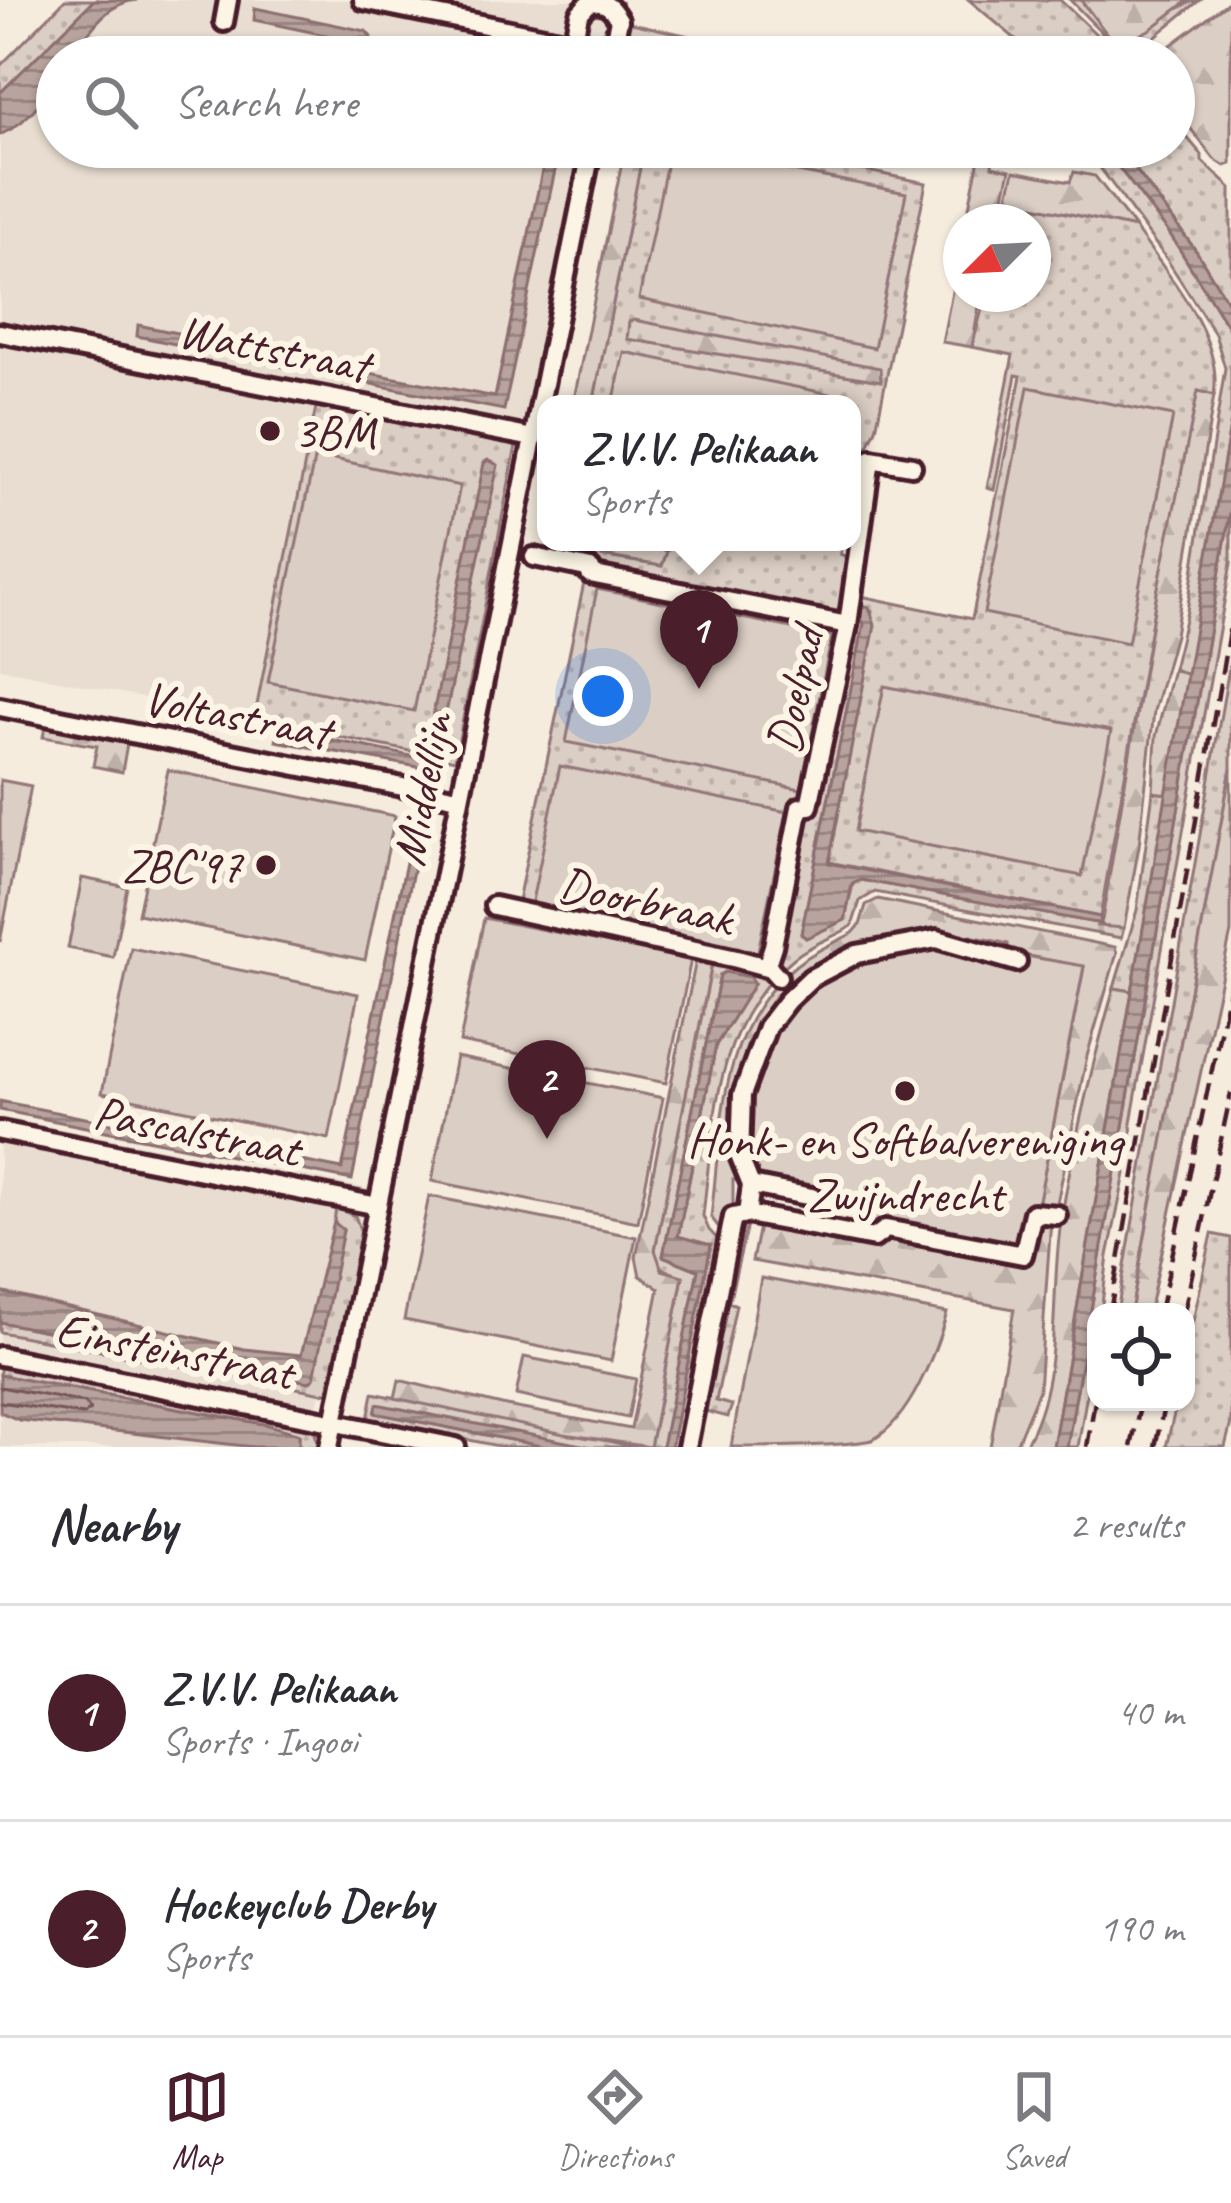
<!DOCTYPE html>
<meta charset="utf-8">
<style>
body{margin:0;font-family:Caveat,sans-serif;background:#f2f2f3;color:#2b2b33}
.controls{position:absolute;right:36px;bottom:36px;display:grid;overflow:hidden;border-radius:24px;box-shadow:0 3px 9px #0004}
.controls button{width:108px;height:108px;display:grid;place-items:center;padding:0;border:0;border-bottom:3px solid #e1e1e2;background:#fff;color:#2b2b33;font:60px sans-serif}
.compass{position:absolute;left:943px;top:204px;width:108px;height:108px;border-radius:50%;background:#fff;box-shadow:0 3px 9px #0004;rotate:246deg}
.you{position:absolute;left:603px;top:696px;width:42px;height:42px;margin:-30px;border:9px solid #fff;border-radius:50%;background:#1a73e8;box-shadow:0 0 0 18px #1a73e833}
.badge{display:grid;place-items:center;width:78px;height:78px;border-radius:50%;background:#4a1f2b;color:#fff;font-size:39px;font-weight:700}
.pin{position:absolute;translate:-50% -99px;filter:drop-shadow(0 3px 6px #0008)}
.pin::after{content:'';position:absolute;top:63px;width:42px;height:36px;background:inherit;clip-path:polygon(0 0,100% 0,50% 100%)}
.popup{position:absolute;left:537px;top:395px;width:324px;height:156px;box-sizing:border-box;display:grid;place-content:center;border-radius:24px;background:#fff;filter:drop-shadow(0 3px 9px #0005);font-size:39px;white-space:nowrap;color:#7c7c81}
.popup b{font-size:45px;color:#2b2b33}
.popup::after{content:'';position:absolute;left:50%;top:100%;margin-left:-24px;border:24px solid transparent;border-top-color:#fff}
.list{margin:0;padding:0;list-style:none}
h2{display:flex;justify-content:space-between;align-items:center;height:156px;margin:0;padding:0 48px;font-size:51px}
h2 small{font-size:39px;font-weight:400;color:#7c7c81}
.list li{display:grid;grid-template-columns:78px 1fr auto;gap:36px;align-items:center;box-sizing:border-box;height:216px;padding:0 48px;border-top:3px solid #e1e1e2}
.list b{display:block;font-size:45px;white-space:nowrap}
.list p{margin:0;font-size:39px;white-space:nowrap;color:#7c7c81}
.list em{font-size:39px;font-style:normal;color:#7c7c81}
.icon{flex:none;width:66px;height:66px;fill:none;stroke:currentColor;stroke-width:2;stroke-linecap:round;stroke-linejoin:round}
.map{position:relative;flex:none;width:1231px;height:1447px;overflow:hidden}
.search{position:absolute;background:#fff;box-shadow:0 3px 9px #0004;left:36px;right:36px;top:36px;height:132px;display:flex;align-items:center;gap:30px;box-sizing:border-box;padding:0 42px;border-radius:66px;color:#7c7c81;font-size:45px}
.sheet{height:588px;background:#fff}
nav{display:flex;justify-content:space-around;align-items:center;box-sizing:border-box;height:168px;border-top:3px solid #e1e1e2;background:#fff;font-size:33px;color:#7c7c81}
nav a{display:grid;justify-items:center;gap:6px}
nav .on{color:#4a1f2b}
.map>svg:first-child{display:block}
.built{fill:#e8ddd0}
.grass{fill:url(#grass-dots);stroke:#927678;stroke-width:3;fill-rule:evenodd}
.forest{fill:url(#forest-firs);stroke:#927678;stroke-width:3}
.garden{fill:#dbcec4;stroke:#927678;stroke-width:3}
.water{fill:url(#water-rules);stroke:#8c6e70;stroke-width:3}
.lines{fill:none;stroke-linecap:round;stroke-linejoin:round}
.shore{stroke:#765459;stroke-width:3}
.minor-casing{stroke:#4a1f2b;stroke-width:26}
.minor{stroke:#fcf5e5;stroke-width:16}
.rail{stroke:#4a1f2b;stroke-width:4.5;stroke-dasharray:18 9;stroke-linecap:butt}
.poi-dot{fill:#4a1f2b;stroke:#fcf5e5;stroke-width:4.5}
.labels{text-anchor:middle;stroke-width:12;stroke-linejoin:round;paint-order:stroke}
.street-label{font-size:48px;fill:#4a1f2b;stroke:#fcf5e5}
.poi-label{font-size:48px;fill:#4a1f2b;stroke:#fcf5e5;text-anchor:start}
</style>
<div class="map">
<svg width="1231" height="1447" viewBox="0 0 1231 1447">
<defs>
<pattern id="grass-dots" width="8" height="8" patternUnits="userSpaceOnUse" patternTransform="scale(3)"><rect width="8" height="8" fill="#dbcec4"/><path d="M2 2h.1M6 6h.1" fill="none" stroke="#bdb0a9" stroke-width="1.8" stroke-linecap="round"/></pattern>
<pattern id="forest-firs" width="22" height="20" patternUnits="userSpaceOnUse" patternTransform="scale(3)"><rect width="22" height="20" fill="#dbcec4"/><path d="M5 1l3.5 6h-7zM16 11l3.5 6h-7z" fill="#bdb0a9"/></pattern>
<pattern id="water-rules" width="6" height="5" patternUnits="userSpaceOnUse" patternTransform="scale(3)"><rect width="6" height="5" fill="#b8a39e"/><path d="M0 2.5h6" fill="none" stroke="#988481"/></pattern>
</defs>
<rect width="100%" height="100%" fill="#f5ecde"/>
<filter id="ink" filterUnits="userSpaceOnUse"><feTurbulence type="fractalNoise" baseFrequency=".00833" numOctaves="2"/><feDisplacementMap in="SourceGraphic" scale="24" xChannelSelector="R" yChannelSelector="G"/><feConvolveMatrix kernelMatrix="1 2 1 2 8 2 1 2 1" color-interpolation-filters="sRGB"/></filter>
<g filter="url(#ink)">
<path class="built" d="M 104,0 L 624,0 L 611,57 L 57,57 L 57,147 L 589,147 L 516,446 L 315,408 L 254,720 L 0,668 L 0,102 Z
M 0,1117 L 370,1189 L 307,1447 L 0,1447 Z"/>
<path class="grass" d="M 65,0 L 94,0 L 0,94 L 0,66 Z
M 969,0 L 1060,0 L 1116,53 L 1117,48 L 1070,0 L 1081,0 L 1116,46 C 1136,36 1184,0 1200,0 L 1130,57 L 1037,57 Z
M 1174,122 L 1202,155 L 1202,161 L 1231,188 L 1231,309 L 1197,252 L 1119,147 L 1174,147 Z
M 644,147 L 750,147 L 926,183 L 876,429 L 858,467 L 852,493 L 852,404 L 593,404 ZM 629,322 L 881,381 L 628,339 Z
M 1085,147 L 1103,147 L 1170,234 L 1231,332 L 1231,421 L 1188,675 L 1173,669 L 1187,611 L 1225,368 L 1215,334 L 1166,258 Z
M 1007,200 L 1135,228 C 1167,274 1224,337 1214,395 L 1199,391 L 1156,598 L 1100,917 L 829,862 L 872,611 L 864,605 L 857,612 L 864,624 L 801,934 L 806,938 L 845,920 L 853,884 L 861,880 L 1124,928 L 1121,938 L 875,892 L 860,901 L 852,926 C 833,938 811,944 794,958 C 714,1022 714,1122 703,1216 L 709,1230 L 722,1244 L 681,1447 L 671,1447 L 711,1245 L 678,1237 L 716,1045 L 754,983 L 720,975 L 663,1256 L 698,1270 L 662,1447 L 650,1447 L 683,1277 C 667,1270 656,1271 655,1250 L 713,959 L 515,915 L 590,554 L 662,566 L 667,551 L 630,542 L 842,542 L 840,554 L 847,557 L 843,575 L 859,577 L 856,595 L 972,619 L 1021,376 L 1016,375 L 994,490 L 987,488 L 1013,355 L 972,347 L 986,294 L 1033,294 L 1033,222 L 1002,222 Z
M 316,407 L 516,446 L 455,760 L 254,720 Z
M 1231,507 L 1231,563 L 1131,1123 L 1132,1140 L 1108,1256 L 1101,1312 L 1096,1312 L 1096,1339 L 1078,1447 L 1067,1447 Z
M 1231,656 L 1231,769 L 1131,1312 L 1117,1312 Z
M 1153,792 L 1168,794 L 1132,991 L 1114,988 L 1137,910 Z
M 336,1208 L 355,1216 L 362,1235 L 331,1390 L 323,1393 L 0,1332 L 0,1322 L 309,1382 L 343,1230 L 334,1222 Z
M 749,1217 L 729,1302 L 736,1305 L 716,1401 L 732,1405 L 728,1417 L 701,1410 L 739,1221 Z
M 1212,1234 L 1231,1238 L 1231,1423 L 1225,1447 L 1166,1447 L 1177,1402 L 1186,1402 L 1186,1353 Z
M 0,1365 L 303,1424 L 315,1432 L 319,1447 L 299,1447 L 299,1434 L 268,1425 L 0,1375 Z
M 373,1393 L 637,1447 L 591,1447 L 376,1413 L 546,1447 L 503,1447 L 368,1419 Z"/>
<path class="forest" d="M 1081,0 L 1189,0 L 1151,29 L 1116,46 Z
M 1231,0 L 1231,164 L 1225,166 L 1214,159 L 1174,107 L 1174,57 L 1162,57 L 1167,48 Z
M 623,21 L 782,57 C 737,57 694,59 651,47 L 651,39 L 622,35 Z
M 625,147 L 644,147 L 593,404 L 573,404 Z
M 980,153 L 993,156 L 992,166 L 1010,170 L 998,222 L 966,222 Z
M 1014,171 L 1070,182 L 1074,172 L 1095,176 L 1135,228 L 1007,200 Z
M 961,247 L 961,294 L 981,294 L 972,347 L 942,342 Z
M 634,320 L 880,368 L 881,381 L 627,339 L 629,322 Z
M 1198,391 L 1214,395 L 1175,635 L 1154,711 L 1139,846 L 1124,928 L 1097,926 L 1102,920 L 1156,598 Z
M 558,542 L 630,542 L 667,551 L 662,566 L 590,554 Z
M 1173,669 L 1188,675 L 1168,794 L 1153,792 L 1156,736 Z
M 46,722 L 128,738 L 122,772 L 93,766 L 97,746 L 43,737 Z
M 1231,769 L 1231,932 L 1149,1312 L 1131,1312 Z
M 878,899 L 1115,947 L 1117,953 L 1087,1056 L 1056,1208 L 1037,1210 L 1084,967 L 1008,952 L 1008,944 C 930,924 874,932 808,977 C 779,995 754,1019 745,1053 C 732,1096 740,1137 744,1181 L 733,1180 L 733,1209 L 723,1230 L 720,1229 L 711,1217 C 722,1126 718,1030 795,966 C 812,952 834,943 853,933 L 860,925 L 866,905 Z
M 697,955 L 713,958 L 655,1250 L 662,1270 L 683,1276 L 650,1447 L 564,1434 L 395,1398 L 399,1380 L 506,1406 L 631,1429 L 659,1288 L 640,1276 L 636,1257 Z
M 1114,988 L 1132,991 L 1053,1447 L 1024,1447 C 1064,1379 1049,1298 1061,1222 C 1073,1143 1092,1065 1114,988 Z
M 1037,1217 L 1051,1219 L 1039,1390 L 1015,1447 L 990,1447 L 1014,1309 L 752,1261 L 759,1226 L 867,1247 L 883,1239 L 1018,1262 Z"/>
<path class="garden" d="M 670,147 L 906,193 L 874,348 L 639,299 Z
M 624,352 L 859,400 L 852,436 L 852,404 L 613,404 Z
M 1028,387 L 1173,416 L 1128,643 L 984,613 Z
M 315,455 L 460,486 L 414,711 L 268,682 Z
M 597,589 L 832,636 L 801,789 L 566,742 Z
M 884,686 L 1111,731 L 1082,876 L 855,831 Z
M 560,766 L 787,812 L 757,956 L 530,911 Z
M 168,770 L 395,816 L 365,960 L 138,914 Z
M 0,780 L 31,786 L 0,942 Z
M 82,878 L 127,887 L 113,957 L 68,948 Z
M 484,918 L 691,959 L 666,1083 L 460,1042 Z
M 931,947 L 961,949 L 1019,968 L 1020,955 L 1084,966 L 1037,1210 L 1021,1249 L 864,1235 L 870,1201 L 753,1184 C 731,1098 770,992 858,961 C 880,953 908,952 931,947 Z
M 131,948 L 358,994 L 329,1139 L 102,1093 Z
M 456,1057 L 663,1098 L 638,1222 L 432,1181 Z
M 429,1196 L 636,1237 L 611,1361 L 404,1320 Z
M 761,1278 L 947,1313 C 936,1351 910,1421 872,1440 C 839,1447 768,1447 731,1447 Z
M 524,1357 L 636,1379 L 628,1418 L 516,1395 Z"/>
<path class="water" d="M 94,0 L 137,0 C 104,3 89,33 71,57 L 57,57 C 57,89 29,122 0,135 L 0,93 Z
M 255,8 L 366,31 L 371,37 L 369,41 L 354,41 L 254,20 Z
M 547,147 L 560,147 L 504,410 L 351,380 L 352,371 L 359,371 L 495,397 Z
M 1103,147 L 1119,147 L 1197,252 L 1225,298 L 1231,309 L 1231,332 L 1170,234 Z
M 138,325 L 305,359 L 303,371 L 137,336 Z
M 1231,421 L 1231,507 L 1067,1447 L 1053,1447 Z
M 488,460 L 498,465 L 434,770 L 276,741 L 279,729 L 416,757 L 425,754 L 484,463 Z
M 853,602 L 869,607 L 875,625 L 829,863 L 1100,917 L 1101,924 L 861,880 L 852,884 L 845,920 L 806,938 L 801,934 L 864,624 Z
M 414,824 L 422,825 L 352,1180 L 0,1110 L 0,1101 L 342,1169 Z
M 725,972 L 750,977 L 754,984 L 716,1045 L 678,1236 L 711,1245 L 671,1447 L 662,1447 L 698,1270 L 663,1256 L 720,975 Z
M 334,1222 L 343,1230 L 314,1378 L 309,1382 L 0,1322 L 0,1292 L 244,1349 L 301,1355 Z
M 0,1375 L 268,1425 L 299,1434 L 299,1447 L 253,1447 L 19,1420 L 0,1412 Z
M 377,1404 L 591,1447 L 546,1447 L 375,1413 Z"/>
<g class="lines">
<path class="shore" d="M 0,1387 L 85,1403 L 90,1410 L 83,1415 L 0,1402"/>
<g class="minor-casing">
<path id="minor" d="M 363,0 L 642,57
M 224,22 L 228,0
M 573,43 L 579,14 L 589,3 C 605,1 611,6 619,20 L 611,56
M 0,333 L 533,438
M 534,557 L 591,569 L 590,574 L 848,625
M 0,707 L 458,798
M 494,906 L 737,959 L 770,968 L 778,977
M 766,967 L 773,946 L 800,807 L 809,806 L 848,625 L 871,459 L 912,466
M 0,1131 L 378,1206
M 751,1185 L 812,1197
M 747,1214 L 751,1185 L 740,1158 L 742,1095 L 767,1027 L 787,1001 L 811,978 L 857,954 L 937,939 L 1017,962
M 0,1356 L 456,1447
M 329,1447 L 592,147
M 687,1447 L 733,1217 L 747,1214 L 874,1238 L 886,1229 L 1023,1255 L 1033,1213 L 1057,1215"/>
</g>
<use href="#minor" class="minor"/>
<path class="rail" d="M 1110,1312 L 1231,620
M 1160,1312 L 1231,981
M 1184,1312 L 1231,1093
M 1087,1447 L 1096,1395
M 1131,1447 L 1141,1402
M 1155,1447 L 1165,1402"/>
</g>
</g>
<g class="poi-dot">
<circle cx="270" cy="431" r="12"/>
<circle cx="266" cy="865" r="12"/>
<circle cx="905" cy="1091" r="12"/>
</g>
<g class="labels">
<g class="street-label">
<text transform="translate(274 347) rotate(11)" y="17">Wattstraat</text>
<text transform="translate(794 690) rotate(-78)" y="17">Doelpad</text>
<text transform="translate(237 714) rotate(11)" y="17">Voltastraat</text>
<text transform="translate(421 789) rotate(-79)" y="17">Middellijn</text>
<text transform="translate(646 900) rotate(12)" y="17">Doorbraak</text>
<text transform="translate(197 1130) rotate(11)" y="17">Pascalstraat</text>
<text transform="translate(175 1350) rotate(11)" y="17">Einsteinstraat</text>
</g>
<g class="poi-label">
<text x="294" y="448">3BM</text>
<text x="242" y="882" text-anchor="end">ZBC'97</text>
<text x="905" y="1156" text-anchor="middle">Honk- en Softbalvereniging<tspan x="905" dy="55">Zwijndrecht</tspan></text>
</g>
</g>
</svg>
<div class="controls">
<button><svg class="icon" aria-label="locate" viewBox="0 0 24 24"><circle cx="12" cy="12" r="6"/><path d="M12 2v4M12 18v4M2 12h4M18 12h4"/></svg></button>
</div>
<svg class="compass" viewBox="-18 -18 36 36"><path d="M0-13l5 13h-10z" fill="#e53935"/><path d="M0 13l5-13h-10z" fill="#7c7c81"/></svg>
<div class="you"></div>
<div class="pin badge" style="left:699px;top:689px">1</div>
<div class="popup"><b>Z.V.V. Pelikaan</b>Sports</div>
<div class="pin badge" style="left:547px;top:1139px">2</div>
<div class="search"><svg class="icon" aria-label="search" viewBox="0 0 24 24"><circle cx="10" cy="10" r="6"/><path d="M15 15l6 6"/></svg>Search here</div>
</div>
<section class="sheet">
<h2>Nearby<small>2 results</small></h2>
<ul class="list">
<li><span class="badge">1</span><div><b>Z.V.V. Pelikaan</b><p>Sports · Ingooi</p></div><em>40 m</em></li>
<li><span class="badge">2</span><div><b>Hockeyclub Derby</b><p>Sports</p></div><em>190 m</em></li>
</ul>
</section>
<nav>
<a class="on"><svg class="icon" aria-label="map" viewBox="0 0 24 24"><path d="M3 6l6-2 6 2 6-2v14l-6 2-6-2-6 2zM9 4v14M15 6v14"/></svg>Map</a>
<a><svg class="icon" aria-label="directions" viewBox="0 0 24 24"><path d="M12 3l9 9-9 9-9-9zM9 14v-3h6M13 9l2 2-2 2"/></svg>Directions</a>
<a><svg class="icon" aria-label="saved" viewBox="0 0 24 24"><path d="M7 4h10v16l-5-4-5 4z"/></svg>Saved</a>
</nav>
